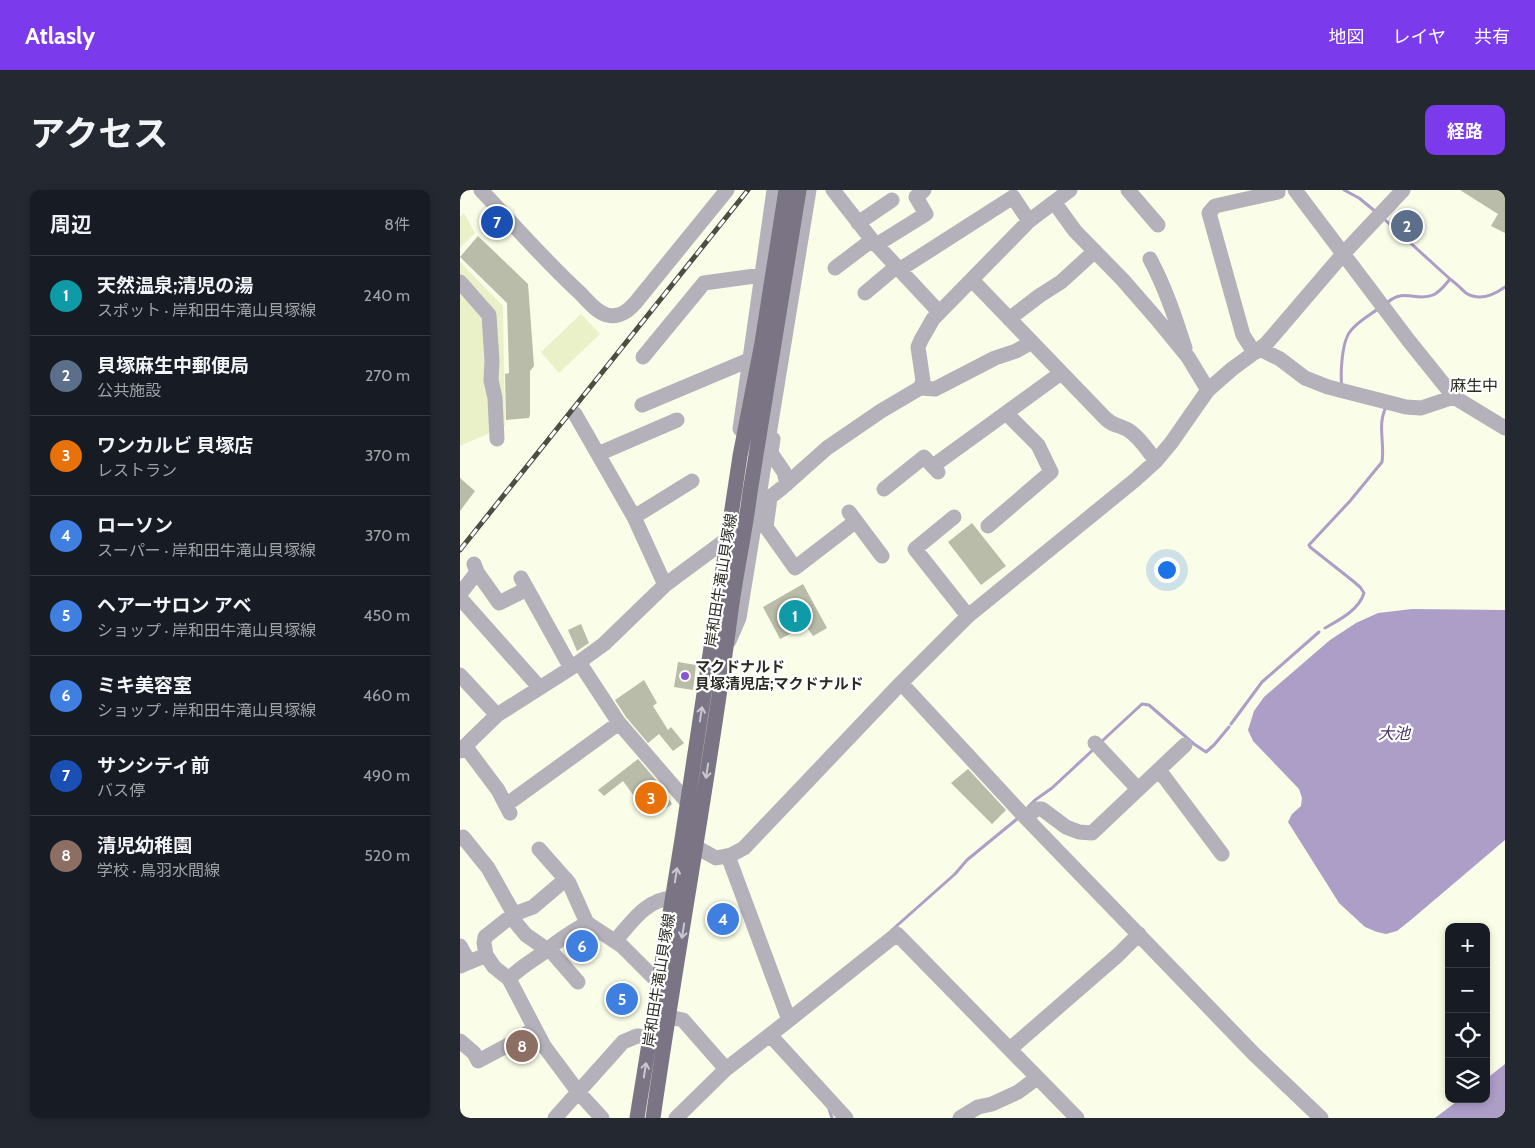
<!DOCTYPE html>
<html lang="ja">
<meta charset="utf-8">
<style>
body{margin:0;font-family:Cabin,"Noto Sans JP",sans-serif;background:#242831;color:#f1f3f6}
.controls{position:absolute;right:15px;bottom:15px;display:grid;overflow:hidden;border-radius:10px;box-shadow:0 2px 8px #0003}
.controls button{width:45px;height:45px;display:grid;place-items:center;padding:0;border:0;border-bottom:1px solid #363941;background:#171b24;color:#f1f3f6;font:25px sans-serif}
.you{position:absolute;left:706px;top:379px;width:18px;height:18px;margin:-12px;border:4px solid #fff;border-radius:50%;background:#1a73e8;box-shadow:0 0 0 8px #1a73e833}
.badge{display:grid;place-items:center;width:32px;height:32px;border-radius:50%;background:#7c3aed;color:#fff;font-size:16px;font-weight:700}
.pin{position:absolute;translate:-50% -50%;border:2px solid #fff;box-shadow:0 1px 5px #0006}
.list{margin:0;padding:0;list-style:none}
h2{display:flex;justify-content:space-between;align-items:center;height:65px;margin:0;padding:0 20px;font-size:21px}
h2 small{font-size:16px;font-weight:400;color:#9ea1a6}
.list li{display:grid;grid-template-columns:32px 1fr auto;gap:15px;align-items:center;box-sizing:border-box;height:80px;padding:0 20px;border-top:1px solid #363941}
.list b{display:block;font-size:19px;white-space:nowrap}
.list p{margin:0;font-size:16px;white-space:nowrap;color:#9ea1a6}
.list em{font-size:16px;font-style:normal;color:#9ea1a6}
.icon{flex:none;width:28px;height:28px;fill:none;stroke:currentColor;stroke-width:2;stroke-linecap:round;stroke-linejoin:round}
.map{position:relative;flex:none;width:1045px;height:928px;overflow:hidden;border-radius:10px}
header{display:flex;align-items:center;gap:30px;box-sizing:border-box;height:70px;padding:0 25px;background:#7c3aed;color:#fff}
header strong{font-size:24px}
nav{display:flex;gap:28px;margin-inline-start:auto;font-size:18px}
.intro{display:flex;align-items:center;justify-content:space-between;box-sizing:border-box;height:120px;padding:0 30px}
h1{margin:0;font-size:35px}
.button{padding:12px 22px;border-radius:10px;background:#7c3aed;color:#fff;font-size:18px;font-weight:700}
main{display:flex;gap:30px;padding:0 30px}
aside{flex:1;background:#171b24;border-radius:10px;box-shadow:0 2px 8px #0003}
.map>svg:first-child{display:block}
.green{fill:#eaf0c7}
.water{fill:#ad9ec8}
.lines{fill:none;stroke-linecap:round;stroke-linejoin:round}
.stream{stroke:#ad9ec8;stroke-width:3}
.building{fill:#b9bca8}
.minor{stroke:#b4b1ba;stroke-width:15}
.major{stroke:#7a7484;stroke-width:15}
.rail-casing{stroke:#4c4d43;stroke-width:5}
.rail{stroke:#fff;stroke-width:3;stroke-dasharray:9;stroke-linecap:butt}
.oneway{stroke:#cac7ce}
.poi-dot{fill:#8a56ce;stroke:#fff;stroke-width:2}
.labels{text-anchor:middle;stroke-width:4.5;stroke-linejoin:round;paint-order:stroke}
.street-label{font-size:15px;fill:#2a2b23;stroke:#fff}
.poi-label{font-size:15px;font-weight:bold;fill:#2a2b23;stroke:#fff;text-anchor:start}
.neighbourhood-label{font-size:16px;fill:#2a2c1c;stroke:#fff}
.water-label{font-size:16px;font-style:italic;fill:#4c366d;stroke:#fff}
</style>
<header>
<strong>Atlasly</strong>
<nav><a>地図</a><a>レイヤ</a><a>共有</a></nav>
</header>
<div class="intro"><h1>アクセス</h1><a class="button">経路</a></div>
<main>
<aside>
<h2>周辺<small>8件</small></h2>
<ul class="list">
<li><span class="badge" style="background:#0f9aa8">1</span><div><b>天然温泉;清児の湯</b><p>スポット · 岸和田牛滝山貝塚線</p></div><em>240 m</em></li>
<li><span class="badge" style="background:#5c6f8a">2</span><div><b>貝塚麻生中郵便局</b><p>公共施設</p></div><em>270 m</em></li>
<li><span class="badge" style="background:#e8710a">3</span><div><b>ワンカルビ 貝塚店</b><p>レストラン</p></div><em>370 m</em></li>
<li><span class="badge" style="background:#3f7fe0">4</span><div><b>ローソン</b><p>スーパー · 岸和田牛滝山貝塚線</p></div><em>370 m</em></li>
<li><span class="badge" style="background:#3f7fe0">5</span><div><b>ヘアーサロン アベ</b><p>ショップ · 岸和田牛滝山貝塚線</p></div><em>450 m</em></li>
<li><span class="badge" style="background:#3f7fe0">6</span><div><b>ミキ美容室</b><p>ショップ · 岸和田牛滝山貝塚線</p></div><em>460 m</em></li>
<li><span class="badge" style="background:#1a4fb4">7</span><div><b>サンシティ前</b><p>バス停</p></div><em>490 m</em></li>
<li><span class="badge" style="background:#8d6e63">8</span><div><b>清児幼稚園</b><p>学校 · 鳥羽水間線</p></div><em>520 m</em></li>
</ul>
</aside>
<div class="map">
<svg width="1045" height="928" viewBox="0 0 1045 928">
<rect width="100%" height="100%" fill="#fafde7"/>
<path class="green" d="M 4,23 L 15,43 L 0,58 L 0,27 Z
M 0,72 L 43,116 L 45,236 L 0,256 Z
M 121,124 L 140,144 L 99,183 L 81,162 Z"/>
<path class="water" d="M 952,419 L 1045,420 L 1045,650 L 952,729 L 937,741 L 926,744 L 917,742 L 905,737 L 879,713 L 828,632 L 832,624 L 841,616 L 842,608 L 839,599 L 793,551 L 788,540 L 794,521 L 804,507 L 870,450 L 896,433 L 918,423 Z
M 1045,874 L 1045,928 L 975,928 L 1000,909 L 1026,909 L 1026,889 Z"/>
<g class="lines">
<path class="stream" d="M 884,0 L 899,8 L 916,22
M 923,28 L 990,89
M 928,112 C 944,98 957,112 973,105 C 980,102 985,95 990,89 C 996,93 1001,99 1006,103 C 1020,112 1034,105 1045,97
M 882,197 C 880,185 882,158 887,147 C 892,135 909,126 919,118
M 865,438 C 879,430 899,420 904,403 L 900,397 L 893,391 L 850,357 L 849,355 L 890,311 L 922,272 C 925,253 917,235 926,217
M 771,534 L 802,492 L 859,442
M 641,552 L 682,514 L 689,515 L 734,554 L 746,562 L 754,555 L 769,537
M 568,617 L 575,610 L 592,598 L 635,558
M 432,740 L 495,684 L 507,670 L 557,629
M 369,919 L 372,928"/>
</g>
<path class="building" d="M 1000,0 L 1037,0 L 1045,5 L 1045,43 L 1031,36 L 1038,24 Z
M 18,46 L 68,94 L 74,176 L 70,181 L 70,224 L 69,228 L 46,230 L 45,184 L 49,183 L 47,113 L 0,67 Z
M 0,288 L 15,301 L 0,321 Z
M 512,333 L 546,376 L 521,395 L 488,352 Z
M 343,394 L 367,438 L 353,446 L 346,436 L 320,449 L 303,417 Z
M 121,434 L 129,453 L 117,461 L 108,440 Z
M 218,472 L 236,475 L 233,500 L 214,497 Z
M 184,490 L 197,513 L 193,516 L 208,540 L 211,537 L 224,553 L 213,561 L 199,544 L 188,553 L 166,527 L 155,510 Z
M 178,569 L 196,590 L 212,614 L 198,624 L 195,620 L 188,625 L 163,591 L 144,606 L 138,600 Z
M 508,579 L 546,620 L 532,634 L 491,593 Z"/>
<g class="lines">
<path class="minor" d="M 21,0 C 54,35 85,71 120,103 C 127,110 136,122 147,125 C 160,128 168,121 176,112 L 267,0
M 373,0 L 412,50 L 479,122
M 668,0 L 698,35
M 835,0 L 949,151 L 994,207 L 1045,238
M 594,12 L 615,41 L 662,89 L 696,128 L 728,167 L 748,200
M 398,33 L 432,10
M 416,55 L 466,24 L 456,7 L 464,0
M 690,69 C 705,97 715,127 725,158
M 375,78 L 412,50
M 439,80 L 553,7 L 569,31
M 512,90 L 646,229 C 654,236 655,234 664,238 C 676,242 688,261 696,271
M 0,92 L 29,125 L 32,171 L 31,190 L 35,208 L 37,249
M 405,103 L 436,77
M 549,129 L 579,106 L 601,92 L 635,61
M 800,159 L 820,169 L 845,188 L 868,197 L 946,217 L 961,218 L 994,207
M 796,162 L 790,156 L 783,145 L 749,23 L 755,16 L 818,2 L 818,0
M 183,167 L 244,93 L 302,85
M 460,198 L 475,199 L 535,168 L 556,161 L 572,152
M 182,215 L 289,170
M 115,224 L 174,327 L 205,395
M 280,239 L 314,0
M 313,249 L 311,263 L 324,282 L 327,294
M 138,264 L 217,230
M 473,276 L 601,183
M 424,299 L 464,267 L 478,282
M 310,308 L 306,337 L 335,378 L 396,331
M 389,322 L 422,366
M 174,327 L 232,291
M 494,327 L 455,359 L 508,426
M 528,336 L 591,282 L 578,255 L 546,223
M 14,374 L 17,382 L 39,413 L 67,399
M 61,388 L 111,478
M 0,404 L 17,382
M 0,408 L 79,497
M 269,451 L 279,428 L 349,0
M 119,472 L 159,533 L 240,627
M 0,485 L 37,525
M 441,493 L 565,627 L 794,864 L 861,928
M 635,553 L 678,599
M 5,556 L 38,600 L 50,623
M 0,561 L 37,525 L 111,478 L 144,454 L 205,395 L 267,349 L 287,325 L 322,298 L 367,258 L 421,221 L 460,198 L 463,191 L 458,157 L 461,150 L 473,129 L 569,31 L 610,0
M 699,580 L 762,664
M 46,615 L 159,533
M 565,627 L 577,619 L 582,619 L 606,637 L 619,642 L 632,643 L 725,555
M 0,649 L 3,647 L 28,678 L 54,724 L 56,733 L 66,745 L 82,756 L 91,761 L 118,792
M 225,651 L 256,668 L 271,665 L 284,658 L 441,493 L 508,426 L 675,290 L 696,271 L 711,253 L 748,200 L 772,179 L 806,154 L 883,64 L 943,0
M 79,659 L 109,693 L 127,733 L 162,756 L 194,788 L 199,791
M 268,666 L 329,830
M 106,689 L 73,717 L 54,724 L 25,747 L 24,753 L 26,765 L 34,777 L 49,789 L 84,856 L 119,903 L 142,928
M 155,751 C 172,732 185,710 212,708
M 0,756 L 9,772
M 0,776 L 26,765
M 49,789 C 60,777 74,770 87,760 C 100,749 113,741 127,733
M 209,827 L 223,830 L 266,879
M 310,845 L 386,928
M 0,851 L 14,863 L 18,871 L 50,854 L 74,839
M 550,859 L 658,765 L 679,744
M 95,928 L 163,852 L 177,846 L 204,848
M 216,928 L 266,879 L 329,830 L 437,744 L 617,928
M 500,928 L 518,917 L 532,914 L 558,902 L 577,888"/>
<path class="major" d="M 177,928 L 222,649 L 280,266 L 302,153 L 326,0
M 193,928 C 217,761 248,595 270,428 C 275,386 285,344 290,302 L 339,0"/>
<g class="rail-casing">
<path id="rail" d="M 0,360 L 288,0"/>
</g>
<use href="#rail" class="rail"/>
</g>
<defs><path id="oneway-shaft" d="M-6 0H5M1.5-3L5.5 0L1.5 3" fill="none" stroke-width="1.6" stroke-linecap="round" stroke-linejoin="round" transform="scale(1.25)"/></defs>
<g class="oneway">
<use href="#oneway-shaft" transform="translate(241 524) rotate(-81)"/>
<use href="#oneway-shaft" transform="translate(247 581) rotate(99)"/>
<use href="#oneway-shaft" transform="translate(216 685) rotate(-81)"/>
<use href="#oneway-shaft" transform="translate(223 741) rotate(99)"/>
<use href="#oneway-shaft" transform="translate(185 880) rotate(-81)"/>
</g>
<circle class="poi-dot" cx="225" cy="486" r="5"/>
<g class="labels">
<g class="street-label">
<text transform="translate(261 390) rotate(-81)" y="5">岸和田牛滝山貝塚線</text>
<text transform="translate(199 790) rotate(-81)" y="5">岸和田牛滝山貝塚線</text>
</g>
<g class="poi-label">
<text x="235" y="482">マクドナルド<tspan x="235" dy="17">貝塚清児店;マクドナルド</tspan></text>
</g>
<g class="neighbourhood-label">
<text x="1014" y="201">麻生中</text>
</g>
<g class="water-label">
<text x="934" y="549">大池</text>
</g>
</g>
</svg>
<div class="controls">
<button>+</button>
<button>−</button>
<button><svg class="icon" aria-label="locate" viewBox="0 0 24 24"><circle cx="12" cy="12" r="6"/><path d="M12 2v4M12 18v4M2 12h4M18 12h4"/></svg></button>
<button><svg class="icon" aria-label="layers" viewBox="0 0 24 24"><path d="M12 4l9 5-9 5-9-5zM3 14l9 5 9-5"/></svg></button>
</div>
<div class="you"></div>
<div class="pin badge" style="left:335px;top:426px;background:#0f9aa8">1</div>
<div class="pin badge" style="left:947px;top:36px;background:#5c6f8a">2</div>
<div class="pin badge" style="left:191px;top:608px;background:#e8710a">3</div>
<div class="pin badge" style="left:263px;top:729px;background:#3f7fe0">4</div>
<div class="pin badge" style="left:162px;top:809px;background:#3f7fe0">5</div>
<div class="pin badge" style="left:122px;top:756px;background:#3f7fe0">6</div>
<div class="pin badge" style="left:37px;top:32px;background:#1a4fb4">7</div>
<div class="pin badge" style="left:62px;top:856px;background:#8d6e63">8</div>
</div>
</main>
